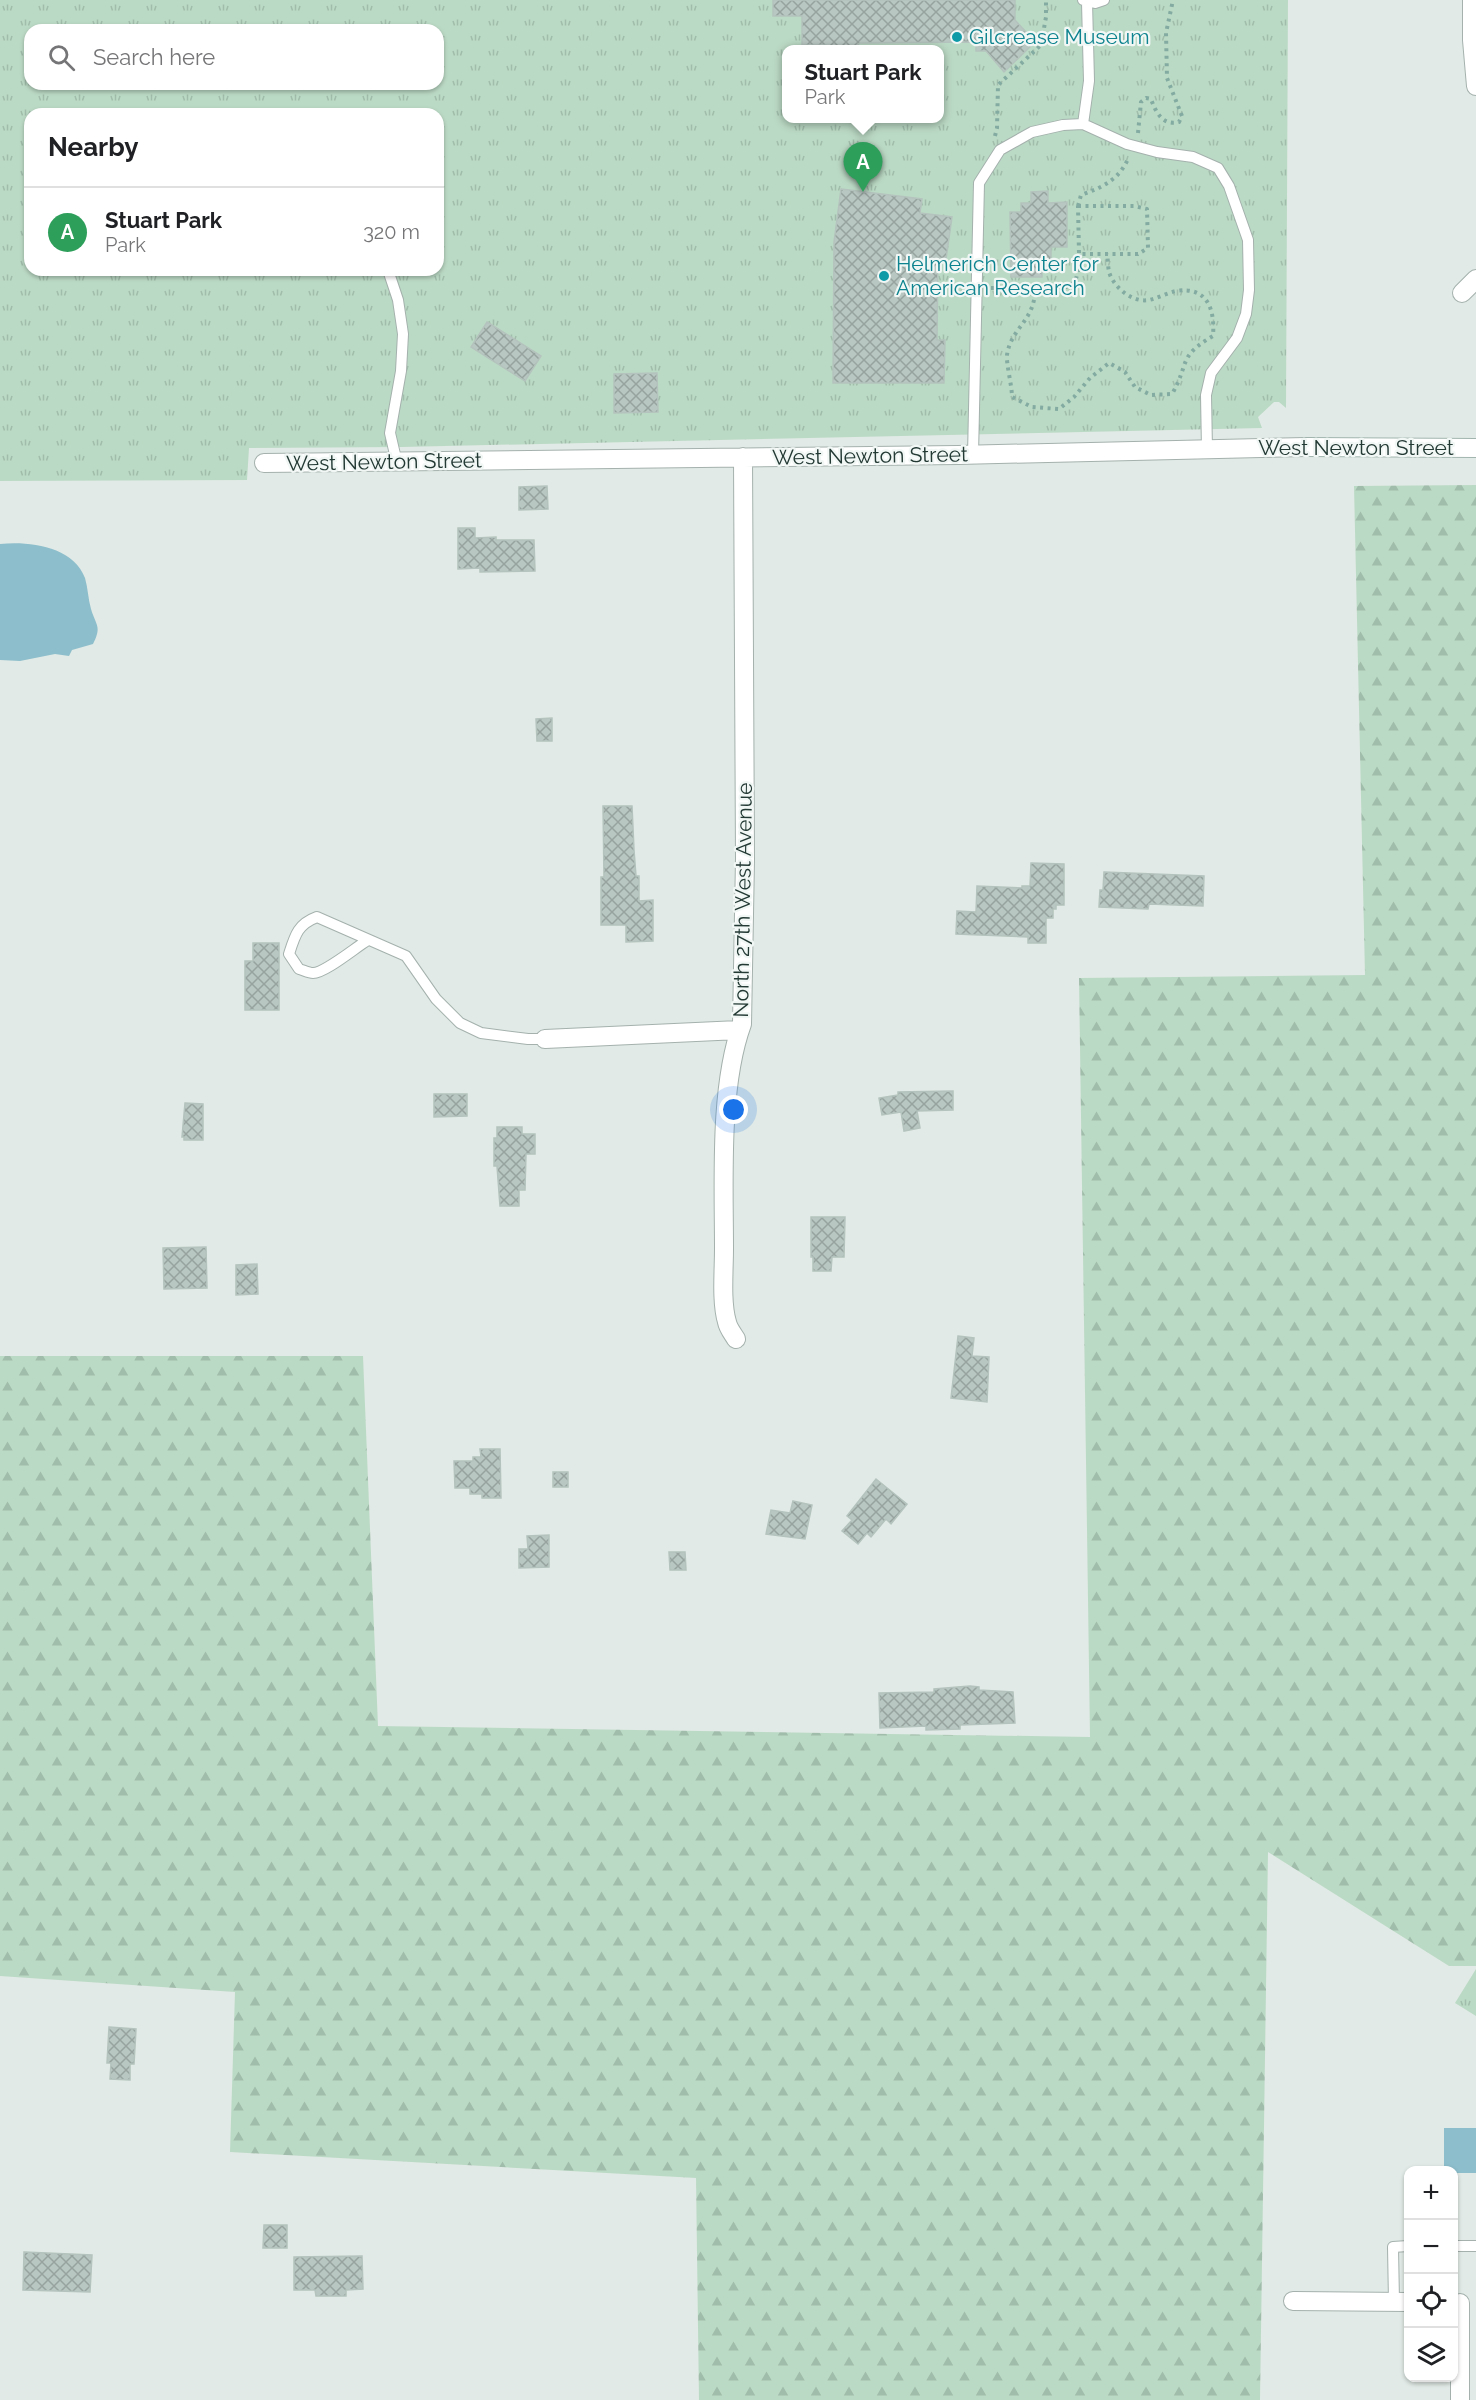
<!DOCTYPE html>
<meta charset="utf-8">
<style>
body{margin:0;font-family:Raleway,sans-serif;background:#f6f6f6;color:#202124}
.controls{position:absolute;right:18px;bottom:18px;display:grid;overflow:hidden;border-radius:12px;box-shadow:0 2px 4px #0004}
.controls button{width:54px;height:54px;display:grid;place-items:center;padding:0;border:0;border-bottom:2px solid #e0e0e0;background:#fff;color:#202124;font:30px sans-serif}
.you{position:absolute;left:734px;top:1110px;width:21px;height:21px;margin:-15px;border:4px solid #fff;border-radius:50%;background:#1a73e8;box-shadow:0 0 0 9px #1a73e833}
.badge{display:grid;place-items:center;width:39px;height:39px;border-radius:50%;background:#1a73e8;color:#fff;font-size:20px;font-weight:700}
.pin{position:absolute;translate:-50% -50px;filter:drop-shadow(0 2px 3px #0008)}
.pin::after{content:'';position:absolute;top:32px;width:21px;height:18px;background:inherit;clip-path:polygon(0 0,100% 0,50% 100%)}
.popup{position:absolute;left:782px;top:45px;width:162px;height:78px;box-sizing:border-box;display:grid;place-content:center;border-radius:12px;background:#fff;filter:drop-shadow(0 2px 4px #0005);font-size:20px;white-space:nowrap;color:#757577}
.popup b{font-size:22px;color:#202124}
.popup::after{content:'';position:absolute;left:50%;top:100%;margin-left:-12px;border:12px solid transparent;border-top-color:#fff}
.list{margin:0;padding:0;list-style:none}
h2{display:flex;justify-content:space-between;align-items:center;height:78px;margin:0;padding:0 24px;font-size:26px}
h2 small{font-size:20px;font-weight:400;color:#757577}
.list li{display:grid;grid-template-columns:39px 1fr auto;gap:18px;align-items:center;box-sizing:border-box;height:90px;padding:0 24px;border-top:2px solid #e0e0e0}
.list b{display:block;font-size:22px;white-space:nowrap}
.list p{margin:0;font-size:20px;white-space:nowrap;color:#757577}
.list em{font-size:20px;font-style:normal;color:#757577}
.icon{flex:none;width:33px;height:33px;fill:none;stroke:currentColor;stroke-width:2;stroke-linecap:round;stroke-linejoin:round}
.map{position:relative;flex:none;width:1476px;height:2400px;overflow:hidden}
.search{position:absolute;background:#fff;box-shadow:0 2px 4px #0004;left:24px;top:24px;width:420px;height:66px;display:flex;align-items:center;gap:15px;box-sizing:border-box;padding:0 21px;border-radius:18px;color:#757577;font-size:22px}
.panel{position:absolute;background:#fff;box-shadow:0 2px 4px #0004;left:24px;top:108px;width:420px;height:168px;border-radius:18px}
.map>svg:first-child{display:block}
.forest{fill:url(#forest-firs)}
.park{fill:url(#park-tufts);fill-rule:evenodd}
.water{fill:#8dbecb}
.building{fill:url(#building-cross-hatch);stroke:#b4c3bd;stroke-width:1.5}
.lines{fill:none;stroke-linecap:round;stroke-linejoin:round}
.lane-casing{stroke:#a4b1ad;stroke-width:12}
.street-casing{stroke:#a4b1ad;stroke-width:20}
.secondary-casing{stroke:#a1b5ae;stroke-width:20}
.path{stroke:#83aba1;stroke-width:4;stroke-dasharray:3 4.5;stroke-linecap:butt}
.lane{stroke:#fff;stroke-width:10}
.street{stroke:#fff;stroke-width:18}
.secondary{stroke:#fff;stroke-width:18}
.culture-dot{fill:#0f9aa8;stroke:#f1f7f4;stroke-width:2}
.labels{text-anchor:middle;stroke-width:4.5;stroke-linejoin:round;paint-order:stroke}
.culture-label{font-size:21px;fill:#0d838f;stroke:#f1f7f4;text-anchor:start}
.street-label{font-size:21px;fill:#233934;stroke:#f1f7f4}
</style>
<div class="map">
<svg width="1476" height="2400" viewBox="0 0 1476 2400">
<defs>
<pattern id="forest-firs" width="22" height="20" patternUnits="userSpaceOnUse" patternTransform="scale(1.5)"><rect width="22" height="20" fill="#bbdac5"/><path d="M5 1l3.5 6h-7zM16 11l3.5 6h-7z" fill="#a0bcaa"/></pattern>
<pattern id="park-tufts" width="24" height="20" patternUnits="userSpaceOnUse" patternTransform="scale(1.5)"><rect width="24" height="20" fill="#bbdac5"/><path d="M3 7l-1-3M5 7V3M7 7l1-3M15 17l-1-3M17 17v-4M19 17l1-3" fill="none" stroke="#a0bcaa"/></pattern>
<pattern id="building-cross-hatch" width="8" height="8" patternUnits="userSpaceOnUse" patternTransform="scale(1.5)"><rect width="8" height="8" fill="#b9c7c2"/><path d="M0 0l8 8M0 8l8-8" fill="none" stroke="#96a39e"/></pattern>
</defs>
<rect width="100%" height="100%" fill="#e1eae6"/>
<path class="forest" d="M 1476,485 L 1476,1966 L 1449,1966 L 1268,1852 L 1260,2400 L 699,2400 L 696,2178 L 230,2152 L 235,1992 L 0,1976 L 0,1356 L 363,1356 L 378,1726 L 1090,1737 L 1079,978 L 1365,975 L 1354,486 Z"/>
<path class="park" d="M 0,0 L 1288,0 L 1286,408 L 1279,402 L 1274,402 L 1258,417 L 1262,428 L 402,447 L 249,448 L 247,480 L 0,481 ZM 30,30 L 438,30 L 438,84 L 30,84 ZM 786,50 L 940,50 L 940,118 L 786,118 ZM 30,114 L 438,114 L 438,270 L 30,270 Z
M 1476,1969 L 1476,2016 L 1455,2003 Z"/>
<path class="water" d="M 0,544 C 29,541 73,546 85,578 C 88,588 88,599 91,609 C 96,626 102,626 93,644 L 72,650 L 69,656 L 55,654 L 20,661 L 0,660 Z
M 1444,2128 L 1476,2128 L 1476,2173 L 1454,2173 L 1454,2170 L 1444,2170 Z"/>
<path class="building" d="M 773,0 L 1015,0 L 1015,20 L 1035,42 L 1004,72 L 986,51 L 976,51 L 976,42 L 860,43 L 851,50 L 826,50 L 826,45 L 802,45 L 802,16 L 773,16 Z
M 841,189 L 922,199 L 920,213 L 952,217 L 946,259 L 938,258 L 937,340 L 945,340 L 944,383 L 833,383 L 834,242 Z
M 1048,191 L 1048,203 L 1067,202 L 1067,247 L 1051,247 L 1051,268 L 1042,268 L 1042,277 L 1011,277 L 1010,212 L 1021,212 L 1021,203 L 1031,203 L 1031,192 Z
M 487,322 L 541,356 L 525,381 L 471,347 Z
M 657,373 L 658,412 L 614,413 L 614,374 Z
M 547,486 L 548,509 L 519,510 L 519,487 Z
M 458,528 L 475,528 L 475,538 L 496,537 L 496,540 L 534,540 L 535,571 L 480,572 L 480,568 L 458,569 Z
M 552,718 L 552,741 L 537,741 L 536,719 Z
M 603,806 L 632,806 L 634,850 L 636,876 L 639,876 L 639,901 L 653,900 L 653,941 L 626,942 L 626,925 L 601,925 L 601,877 L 604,877 Z
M 1031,863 L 1064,864 L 1064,905 L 1056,905 L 1056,909 L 1053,909 L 1053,918 L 1046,918 L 1046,943 L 1028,943 L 1028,937 L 956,934 L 957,911 L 976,912 L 977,886 L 1022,888 L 1022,886 L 1030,886 Z
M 1104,872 L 1204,876 L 1203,906 L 1149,904 L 1148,909 L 1099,907 L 1100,890 L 1103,890 Z
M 253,943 L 279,943 L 279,1010 L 245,1010 L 245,961 L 253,961 Z
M 953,1091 L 953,1110 L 917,1111 L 920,1128 L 904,1131 L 901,1112 L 882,1115 L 879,1098 L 898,1095 L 898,1092 Z
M 434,1094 L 467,1094 L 467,1116 L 434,1117 Z
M 185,1103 L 203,1104 L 203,1140 L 184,1140 L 184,1137 L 182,1137 Z
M 497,1127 L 522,1127 L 522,1134 L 535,1134 L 535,1154 L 526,1154 L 525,1190 L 519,1190 L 519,1206 L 500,1206 L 497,1166 L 494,1166 L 494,1138 L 497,1138 Z
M 811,1217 L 845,1217 L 844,1257 L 832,1257 L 831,1271 L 813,1271 L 813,1257 L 811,1257 Z
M 206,1247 L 207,1288 L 164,1289 L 163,1248 Z
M 257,1264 L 258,1294 L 236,1295 L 236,1265 Z
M 958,1336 L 974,1338 L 972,1356 L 989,1357 L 987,1402 L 951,1398 Z
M 480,1449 L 500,1449 L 501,1498 L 482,1498 L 482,1494 L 470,1494 L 470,1488 L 455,1488 L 454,1461 L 473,1461 L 473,1457 L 481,1457 Z
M 553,1472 L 568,1472 L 568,1487 L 553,1487 Z
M 876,1479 L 907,1504 L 891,1524 L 886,1519 L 871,1537 L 867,1533 L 858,1544 L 842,1531 L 852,1520 L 847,1516 Z
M 793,1501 L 812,1505 L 805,1539 L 766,1534 L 771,1510 L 790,1513 Z
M 549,1535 L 549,1567 L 519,1568 L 519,1549 L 528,1549 L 527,1536 Z
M 669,1552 L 685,1552 L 686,1570 L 670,1570 Z
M 970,1686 L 979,1687 L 979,1690 L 1013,1692 L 1015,1723 L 960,1725 L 960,1729 L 926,1730 L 926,1726 L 880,1728 L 879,1693 L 934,1692 L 934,1689 Z
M 109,2027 L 136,2029 L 134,2064 L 130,2064 L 130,2080 L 110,2079 L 111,2063 L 107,2063 Z
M 264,2225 L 287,2225 L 287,2248 L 263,2248 Z
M 24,2252 L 92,2255 L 90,2292 L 23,2290 Z
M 362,2256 L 363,2289 L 346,2290 L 346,2296 L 316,2296 L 315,2290 L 294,2290 L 294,2257 Z"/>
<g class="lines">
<g class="lane-casing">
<path id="lane" d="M 1083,0 L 1095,3 L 1104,0
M 1083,124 L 1089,81 L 1087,2
M 388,270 L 398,300 L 403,334 L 401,371 L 390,433 L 397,463
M 973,455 L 979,183 L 1000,150 L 1032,132 L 1063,125 L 1083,124 L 1127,144 L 1157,152 L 1193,157 L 1218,168 L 1229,186 L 1248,240 L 1249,290 L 1246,314 L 1237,338 L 1211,373 L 1206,395 L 1207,450
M 368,940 C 356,947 325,973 313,973 C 309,973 303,970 299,969 L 289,954 C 295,935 298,924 317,917 L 406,956 L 436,999 L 460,1023 L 481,1033 L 528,1039 L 545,1039
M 1454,2246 L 1476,2246
M 1394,2302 L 1393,2247 L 1408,2246"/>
</g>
<g class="street-casing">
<path id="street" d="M 1472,0 L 1472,40 L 1476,86
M 1462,293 L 1476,279
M 264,463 L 958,455 L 1306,447
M 545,1039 L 739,1030
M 736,1339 C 733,1334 728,1328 727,1322 C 721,1302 724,1271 724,1249 C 724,1181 719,1087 742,1024 L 745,859 L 743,457
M 1293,2301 L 1408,2302
M 1460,2400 L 1460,2303"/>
</g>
<g class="secondary-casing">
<path id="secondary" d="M 1306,447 L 1476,448"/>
</g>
<path class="path" d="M 1138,133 L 1141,102 L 1146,98 L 1151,99 C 1156,113 1163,126 1179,122 L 1182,116 L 1167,78 L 1166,33 L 1173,0
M 995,136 L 997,128 L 998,85 L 1041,45 L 1046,17 L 1046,0
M 1078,206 L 1081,195 C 1103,187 1119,180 1129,157
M 1078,206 L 1134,206 L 1147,209 L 1148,248 L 1138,254 L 1079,254 Z
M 1079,254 L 1078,272 L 1075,282 L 1066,287 L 1035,287 C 1036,321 1011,327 1007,355 C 1006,363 1012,386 1012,397 L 1032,407 L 1059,409 L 1074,397 L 1090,378 L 1109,363 L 1125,372 L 1135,387 L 1151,395 L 1172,394 C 1190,363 1177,357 1213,336 C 1215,310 1208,286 1176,291 C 1167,293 1158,298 1149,300 C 1133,303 1114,288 1109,272 C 1108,267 1108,260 1107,254
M 991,288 L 1035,287"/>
<use href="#lane" class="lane"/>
<use href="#street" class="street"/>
<use href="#secondary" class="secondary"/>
</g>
<g class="culture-dot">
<circle cx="957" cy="37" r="6"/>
<circle cx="884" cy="276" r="6"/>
</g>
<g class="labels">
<g class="culture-label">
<text x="969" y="44">Gilcrease Museum</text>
<text x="896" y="271">Helmerich Center for<tspan x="896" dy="24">American Research</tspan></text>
</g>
<g class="street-label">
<text x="1356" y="455">West Newton Street</text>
<text transform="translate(870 456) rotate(-1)" y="7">West Newton Street</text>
<text transform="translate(384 462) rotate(-1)" y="7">West Newton Street</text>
<text transform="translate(743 900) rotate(-89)" y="7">North 27th West Avenue</text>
</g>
</g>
</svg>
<div class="controls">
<button>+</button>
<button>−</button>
<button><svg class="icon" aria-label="locate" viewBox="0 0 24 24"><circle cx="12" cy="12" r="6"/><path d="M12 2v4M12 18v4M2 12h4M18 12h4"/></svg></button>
<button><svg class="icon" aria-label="layers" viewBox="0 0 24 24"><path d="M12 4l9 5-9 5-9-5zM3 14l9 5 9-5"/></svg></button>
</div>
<div class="you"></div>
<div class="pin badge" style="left:863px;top:192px;background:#2e9e5b">A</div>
<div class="popup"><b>Stuart Park</b>Park</div>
<div class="search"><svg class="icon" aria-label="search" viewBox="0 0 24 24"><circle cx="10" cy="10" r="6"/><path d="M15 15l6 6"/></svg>Search here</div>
<section class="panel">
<h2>Nearby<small></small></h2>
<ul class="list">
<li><span class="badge" style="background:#2e9e5b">A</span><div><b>Stuart Park</b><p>Park</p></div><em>320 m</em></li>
</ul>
</section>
</div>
